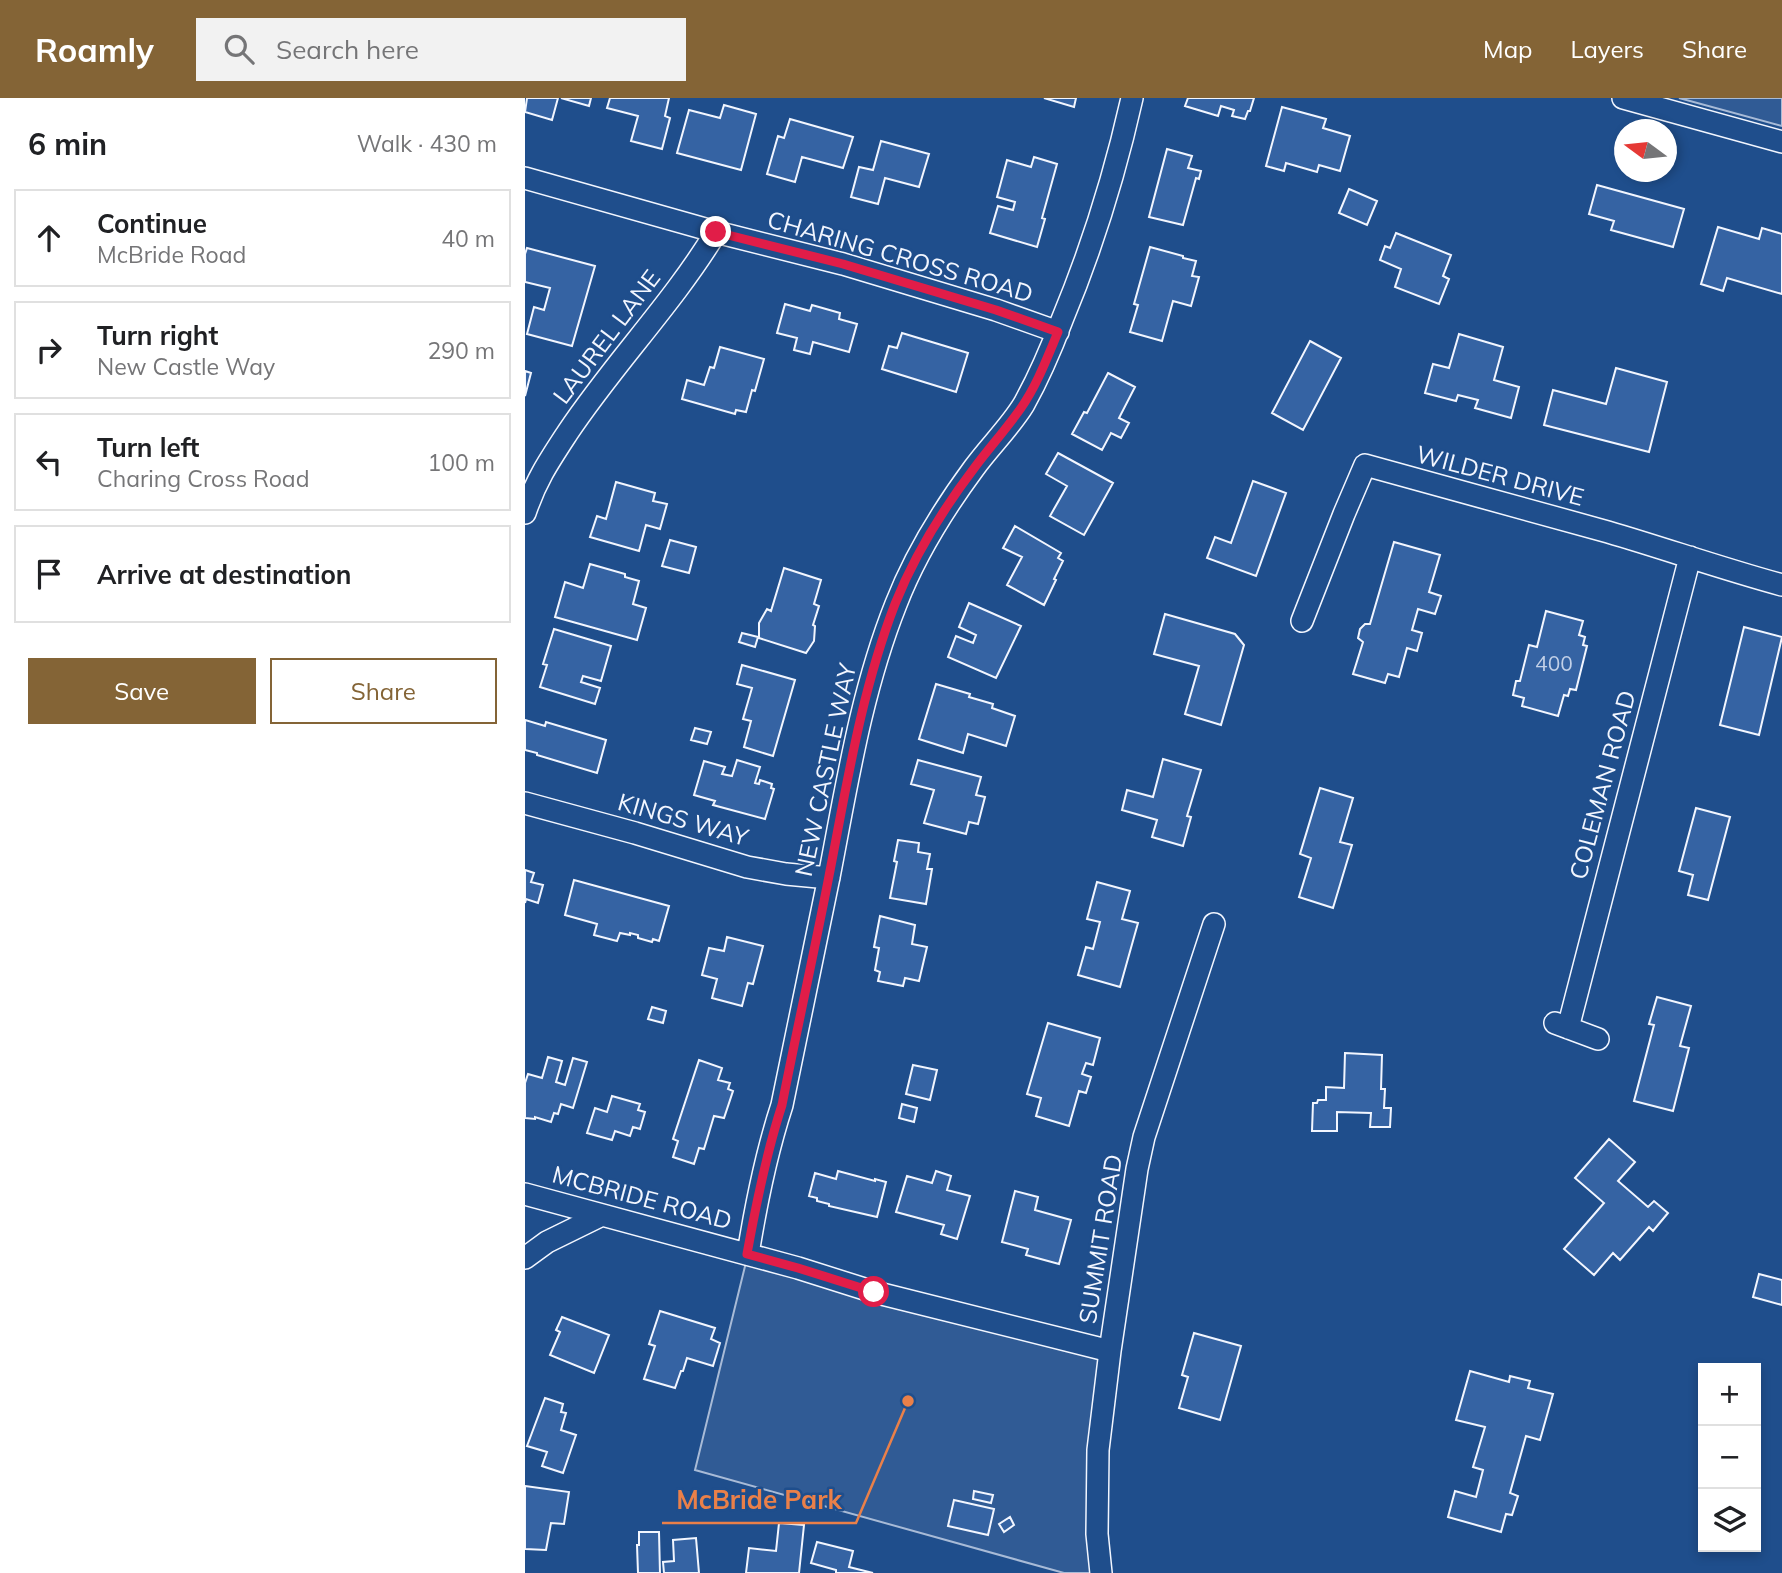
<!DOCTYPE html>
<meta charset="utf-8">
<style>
body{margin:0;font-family:Mulish,sans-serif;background:#f2f2f2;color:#202124}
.controls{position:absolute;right:21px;bottom:21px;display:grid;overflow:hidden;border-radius:0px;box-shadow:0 4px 10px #0003}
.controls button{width:63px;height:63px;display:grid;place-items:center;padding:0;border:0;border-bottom:2px solid #e0e0e0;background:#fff;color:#202124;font:35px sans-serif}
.compass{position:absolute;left:1089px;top:21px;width:63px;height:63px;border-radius:50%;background:#fff;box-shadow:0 4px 10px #0003;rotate:285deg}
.stop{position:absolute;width:21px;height:21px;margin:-16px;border:5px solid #e11d48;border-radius:50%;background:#fff}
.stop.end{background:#e11d48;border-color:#fff;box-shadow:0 2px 7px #0008}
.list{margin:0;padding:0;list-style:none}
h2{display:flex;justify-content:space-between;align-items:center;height:91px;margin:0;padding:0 28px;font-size:30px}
h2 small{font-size:23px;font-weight:400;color:#757577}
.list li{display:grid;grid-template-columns:46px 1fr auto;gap:21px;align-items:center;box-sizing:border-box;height:98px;margin:0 14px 14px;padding:0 14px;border:2px solid #e0e0e0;border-radius:0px}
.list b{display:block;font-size:26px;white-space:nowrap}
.list p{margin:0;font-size:23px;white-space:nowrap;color:#757577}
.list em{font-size:23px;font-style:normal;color:#757577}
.actions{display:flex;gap:14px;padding:21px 28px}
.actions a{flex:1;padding:16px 0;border:2px solid #846436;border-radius:0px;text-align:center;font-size:24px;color:#846436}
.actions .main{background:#846436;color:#fff}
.icon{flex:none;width:38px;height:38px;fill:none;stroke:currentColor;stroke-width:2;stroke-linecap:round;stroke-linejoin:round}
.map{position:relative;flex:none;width:1257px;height:1475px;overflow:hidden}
header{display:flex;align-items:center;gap:42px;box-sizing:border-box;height:98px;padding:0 35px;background:#846436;color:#fff}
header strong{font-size:33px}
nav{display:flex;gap:38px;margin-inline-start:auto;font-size:24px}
.search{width:490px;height:63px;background:#f2f2f2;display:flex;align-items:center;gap:18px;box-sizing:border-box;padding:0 24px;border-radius:0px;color:#757577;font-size:26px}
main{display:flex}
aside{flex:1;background:#fff}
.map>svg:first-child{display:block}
.green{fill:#305b95;stroke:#a8bbd7;stroke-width:2}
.building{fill:#3563a3;stroke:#f2f6ff;stroke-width:2}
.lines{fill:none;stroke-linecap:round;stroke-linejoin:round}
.street-casing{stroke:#f2f6ff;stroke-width:24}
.street{stroke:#1f4e8c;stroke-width:21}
.route{stroke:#e11d48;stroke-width:9}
.labels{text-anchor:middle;stroke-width:5;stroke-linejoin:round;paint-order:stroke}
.number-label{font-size:21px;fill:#c3d1e8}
.street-label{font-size:24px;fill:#f2f6ff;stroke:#1f4e8c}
.leader{fill:none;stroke:#ea8049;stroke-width:2.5}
.callout-dot{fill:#ea8049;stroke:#1f4e8c;stroke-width:2.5}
.callout-label{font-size:26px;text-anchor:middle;font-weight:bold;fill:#ea8049;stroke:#1f4e8c;stroke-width:5;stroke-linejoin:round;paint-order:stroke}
</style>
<header>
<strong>Roamly</strong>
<div class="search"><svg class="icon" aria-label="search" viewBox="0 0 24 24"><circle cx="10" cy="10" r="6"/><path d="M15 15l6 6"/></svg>Search here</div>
<nav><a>Map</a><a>Layers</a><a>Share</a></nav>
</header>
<main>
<aside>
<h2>6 min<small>Walk · 430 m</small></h2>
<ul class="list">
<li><svg class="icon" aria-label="ahead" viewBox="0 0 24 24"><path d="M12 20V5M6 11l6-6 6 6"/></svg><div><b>Continue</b><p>McBride Road</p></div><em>40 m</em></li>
<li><svg class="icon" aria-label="right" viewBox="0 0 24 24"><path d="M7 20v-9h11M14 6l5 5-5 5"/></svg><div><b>Turn right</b><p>New Castle Way</p></div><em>290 m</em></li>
<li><svg class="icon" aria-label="left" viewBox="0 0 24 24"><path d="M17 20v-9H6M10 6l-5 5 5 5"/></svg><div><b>Turn left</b><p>Charing Cross Road</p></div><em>100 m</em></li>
<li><svg class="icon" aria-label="arrive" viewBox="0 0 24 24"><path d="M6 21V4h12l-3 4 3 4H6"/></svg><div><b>Arrive at destination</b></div></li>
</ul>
<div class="actions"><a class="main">Save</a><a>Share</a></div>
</aside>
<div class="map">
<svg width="1257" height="1475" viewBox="0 0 1257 1475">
<rect width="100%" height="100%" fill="#1f4e8c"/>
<path class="green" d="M 1154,0 L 1257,0 L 1257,28 Z
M 223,1156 L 585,1253 L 576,1475 L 539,1475 L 170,1372 Z"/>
<path class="building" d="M 2,0 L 33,0 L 27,22 L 0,14 Z
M 36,0 L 66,0 L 64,8 Z
M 85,0 L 144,0 L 140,18 L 145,20 L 137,51 L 106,43 L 113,18 L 82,10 Z
M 519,0 L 551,0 L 549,9 Z
M 663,0 L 729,0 L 725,13 L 723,13 L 720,21 L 707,18 L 709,12 L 696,8 L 693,18 L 660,8 Z
M 199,7 L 231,16 L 216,72 L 152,55 L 164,12 L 195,20 Z
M 757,9 L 801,21 L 798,30 L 825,38 L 815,73 L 794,67 L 792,74 L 761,65 L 759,73 L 741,68 Z
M 265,21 L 328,39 L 318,70 L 277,59 L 270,84 L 242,76 L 253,38 L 259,40 Z
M 356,43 L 404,56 L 394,89 L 360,80 L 353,106 L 326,99 L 334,69 L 348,72 Z
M 642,51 L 667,58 L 663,70 L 676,73 L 674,81 L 671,80 L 658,127 L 624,119 Z
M 509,59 L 532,66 L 517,120 L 520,121 L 512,149 L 465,135 L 473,108 L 488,112 L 490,104 L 472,99 L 482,62 L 506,69 Z
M 1072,87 L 1159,111 L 1148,149 L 1086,132 L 1089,123 L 1064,116 Z
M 824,91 L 852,103 L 842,127 L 814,115 Z
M 1193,129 L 1234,141 L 1237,130 L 1257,136 L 1257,196 L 1202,180 L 1198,193 L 1176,186 Z
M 871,135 L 926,157 L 918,178 L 924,181 L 914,206 L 870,189 L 876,171 L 855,162 L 860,148 L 865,150 Z
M 625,149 L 658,158 L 658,160 L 671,163 L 667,178 L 674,179 L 666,208 L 648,203 L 637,243 L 605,234 L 613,207 L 609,206 Z
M 2,150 L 70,168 L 47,248 L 2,236 L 9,209 L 19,212 L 25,190 L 0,184 L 0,156 Z
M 260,206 L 285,213 L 287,207 L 315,215 L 314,221 L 332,226 L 324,254 L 288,244 L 285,256 L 269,252 L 272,240 L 252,235 Z
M 377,235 L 443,255 L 431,294 L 357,271 L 364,248 L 372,250 Z
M 934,236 L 978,249 L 969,282 L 994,289 L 986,320 L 950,310 L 953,302 L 933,297 L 931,303 L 900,295 L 908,266 L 924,270 Z
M 785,243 L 816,260 L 778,332 L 747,315 Z
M 195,249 L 239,261 L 230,293 L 227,292 L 221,314 L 211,312 L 210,316 L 157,301 L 162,282 L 179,287 L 185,269 L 189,270 Z
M 1091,270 L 1142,284 L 1124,354 L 1019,327 L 1028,292 L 1081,306 Z
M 0,273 L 6,275 L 0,298 Z
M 583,275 L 610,289 L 594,320 L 604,325 L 596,340 L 586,335 L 577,352 L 547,336 L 559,314 L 562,315 Z
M 533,355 L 588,385 L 559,437 L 525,418 L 542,388 L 521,376 Z
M 728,383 L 761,395 L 731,478 L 682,460 L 690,439 L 706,445 Z
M 91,384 L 130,395 L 128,403 L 142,406 L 135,431 L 121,427 L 114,453 L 65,439 L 72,418 L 81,421 Z
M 490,428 L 536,455 L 533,460 L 538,463 L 529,481 L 531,482 L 519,507 L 482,487 L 497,459 L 478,450 Z
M 145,442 L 171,449 L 164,475 L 137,468 Z
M 869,444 L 915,457 L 904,494 L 916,498 L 910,516 L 893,511 L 887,532 L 897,535 L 892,553 L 882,550 L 874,579 L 863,576 L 860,585 L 828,576 L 838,544 L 833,540 L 835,531 L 840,526 L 845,526 Z
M 65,466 L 100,476 L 100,479 L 114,483 L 108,506 L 121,510 L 112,542 L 30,519 L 40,484 L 58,490 Z
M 259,470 L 296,482 L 289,506 L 294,508 L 288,527 L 290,528 L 289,543 L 281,555 L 234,540 L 234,525 L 242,511 L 246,513 Z
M 444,505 L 496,528 L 471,580 L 423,559 L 431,538 L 448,545 L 451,537 L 434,529 Z
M 1021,513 L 1058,523 L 1054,537 L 1060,539 L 1058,547 L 1062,548 L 1051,592 L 1045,591 L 1043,598 L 1039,597 L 1033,618 L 997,608 L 999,600 L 988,597 L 991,583 L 995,583 L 1004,547 L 1012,549 Z
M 640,516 L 710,536 L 719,547 L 696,627 L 660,616 L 674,568 L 629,556 Z
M 1219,529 L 1257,539 L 1234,637 L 1195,627 Z
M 29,531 L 86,548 L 76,583 L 58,578 L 56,584 L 75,590 L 70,606 L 15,589 L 22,567 L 18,566 Z
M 217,535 L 233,539 L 230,549 L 214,544 Z
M 217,567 L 270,582 L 248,658 L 219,649 L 226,623 L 218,621 L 227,590 L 212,586 Z
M 411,586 L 445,596 L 444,599 L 468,606 L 467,610 L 490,618 L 481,648 L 443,636 L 438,655 L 394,641 Z
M 0,622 L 20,628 L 21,624 L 81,642 L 72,675 L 12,657 L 12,655 L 0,652 Z
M 170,630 L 186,634 L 182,646 L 166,642 Z
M 638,661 L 676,672 L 662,718 L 666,719 L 658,748 L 627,739 L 632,722 L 597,712 L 602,692 L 628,699 Z
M 212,662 L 235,669 L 230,685 L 234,686 L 235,682 L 247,686 L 246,690 L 249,691 L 240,721 L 188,707 L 190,703 L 169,697 L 179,663 L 200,669 L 197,676 L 207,678 Z
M 393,662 L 456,679 L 451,697 L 460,699 L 453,726 L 444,724 L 441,736 L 399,725 L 409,692 L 386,686 Z
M 795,690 L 828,700 L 815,744 L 827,747 L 808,810 L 774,799 L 786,760 L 775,756 Z
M 1171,710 L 1205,719 L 1183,802 L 1163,797 L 1168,777 L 1154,773 Z
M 373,742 L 394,745 L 393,754 L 405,756 L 402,771 L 407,771 L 401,806 L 365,800 L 372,764 L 369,763 Z
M 0,772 L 9,775 L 6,784 L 18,787 L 13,805 L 1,801 L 0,805 Z
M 49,782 L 144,808 L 134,843 L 128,841 L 127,844 L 113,840 L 113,837 L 105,835 L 105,837 L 95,835 L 92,843 L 69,837 L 72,826 L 40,817 Z
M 572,784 L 605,793 L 597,821 L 613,825 L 595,889 L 553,877 L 561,849 L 568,851 L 575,824 L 562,821 Z
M 355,818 L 390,827 L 387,846 L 402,849 L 394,883 L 380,880 L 378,888 L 353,883 L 355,874 L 350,872 L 354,850 L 349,849 Z
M 202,839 L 238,848 L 228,886 L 223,885 L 217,908 L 187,900 L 192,881 L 177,877 L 184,850 L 199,853 Z
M 1132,899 L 1166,908 L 1155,948 L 1164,950 L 1148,1013 L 1109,1003 L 1129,927 L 1124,926 Z
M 127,909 L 141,913 L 138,925 L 123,921 Z
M 523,925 L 575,940 L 568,967 L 561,965 L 557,976 L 566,979 L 561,995 L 554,993 L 544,1028 L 511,1018 L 516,1000 L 502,996 Z
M 820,955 L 857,957 L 856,991 L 860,991 L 859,1010 L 866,1010 L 865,1029 L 845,1029 L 846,1015 L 812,1014 L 812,1033 L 787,1033 L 788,1005 L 792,1005 L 793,1002 L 801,1002 L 801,989 L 819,990 Z
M 23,959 L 37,963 L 31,984 L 40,987 L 48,960 L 62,964 L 48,1010 L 36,1006 L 33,1016 L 29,1015 L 26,1024 L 10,1019 L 10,1021 L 0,1020 L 0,985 L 3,976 L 17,980 Z
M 174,962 L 197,970 L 193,982 L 205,985 L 203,991 L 208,993 L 199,1020 L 189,1018 L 179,1051 L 174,1050 L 169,1066 L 148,1059 L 153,1043 L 148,1041 Z
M 388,967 L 412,972 L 405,1002 L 381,996 Z
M 87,998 L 115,1006 L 113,1012 L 120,1014 L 115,1031 L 108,1029 L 105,1038 L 90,1033 L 87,1042 L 62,1035 L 70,1010 L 82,1014 Z
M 377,1006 L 392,1010 L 389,1024 L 374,1020 Z
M 1084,1041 L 1110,1064 L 1093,1083 L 1123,1109 L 1129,1103 L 1143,1115 L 1128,1133 L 1124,1129 L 1095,1162 L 1088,1155 L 1069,1177 L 1039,1151 L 1079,1105 L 1050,1080 Z
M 313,1073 L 350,1083 L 350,1081 L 361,1084 L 352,1119 L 304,1108 L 304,1106 L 292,1103 L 292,1100 L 284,1098 L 290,1075 L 311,1081 Z
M 411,1073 L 426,1078 L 422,1092 L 445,1098 L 432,1141 L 416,1136 L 419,1127 L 371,1114 L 382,1078 L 407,1085 Z
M 490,1093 L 513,1099 L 510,1112 L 546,1122 L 534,1166 L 501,1157 L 503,1151 L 477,1144 Z
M 1234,1176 L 1257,1182 L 1257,1207 L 1228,1199 Z
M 135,1213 L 190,1230 L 186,1241 L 195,1245 L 188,1268 L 162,1260 L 158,1273 L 156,1273 L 150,1290 L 119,1281 L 130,1248 L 124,1246 Z
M 37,1219 L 84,1237 L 69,1275 L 25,1257 L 35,1234 L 31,1232 Z
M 669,1235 L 716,1248 L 695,1322 L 654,1310 L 663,1279 L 657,1277 Z
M 945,1273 L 984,1284 L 985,1278 L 1005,1283 L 1003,1290 L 1028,1296 L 1015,1342 L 1001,1338 L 985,1395 L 993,1398 L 987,1417 L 981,1416 L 976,1434 L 923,1419 L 930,1393 L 951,1399 L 958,1372 L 948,1369 L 960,1329 L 931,1322 Z
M 20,1300 L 38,1306 L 36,1314 L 41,1315 L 36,1332 L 51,1337 L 38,1375 L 17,1368 L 22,1354 L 2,1348 Z
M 0,1388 L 44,1394 L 39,1426 L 26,1425 L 21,1452 L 0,1451 Z
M 449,1393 L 468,1397 L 466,1405 L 448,1401 Z
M 429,1402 L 469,1411 L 463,1437 L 423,1428 Z
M 485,1419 L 489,1427 L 479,1434 L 474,1426 Z
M 254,1425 L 279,1427 L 274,1475 L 221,1475 L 224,1450 L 251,1453 Z
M 114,1434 L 134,1434 L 135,1475 L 113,1475 L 112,1447 L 114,1447 Z
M 171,1440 L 174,1475 L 139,1475 L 138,1464 L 149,1463 L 148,1442 Z
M 292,1444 L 328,1453 L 324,1469 L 348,1475 L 311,1475 L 311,1472 L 286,1465 Z"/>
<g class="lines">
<g class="street-casing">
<path id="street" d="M 1098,0 L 1257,44
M 0,80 L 191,134 L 318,166 L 471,212 L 533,234
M 0,415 C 11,382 24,363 43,334 C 89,265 148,205 191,134
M 777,523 L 819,416 L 840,367 C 921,390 1002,411 1083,434 C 1141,451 1198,471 1257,487
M 0,705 L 110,735 L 222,769 L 261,776 L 304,780
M 1030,925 L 1073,941
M 1043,930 L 1165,459
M 0,1096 L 273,1170 L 349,1194 L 585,1253
M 223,1156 C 231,1106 241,1056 257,1007 C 272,931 289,855 304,779 C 322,686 336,594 371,506 C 390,457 418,412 449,370 C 465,348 485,329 499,306 C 514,279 526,251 537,222 C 567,150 590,76 607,0
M 0,1160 L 22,1144 L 77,1117
M 576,1475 L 572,1436 L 573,1352 L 585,1253 L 612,1071 L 619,1039 L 689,826"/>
</g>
<use href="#street" class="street"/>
</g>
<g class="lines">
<path class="route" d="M 191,134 L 318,166 L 471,212 L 533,234 C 522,260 512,287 496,310 C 482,330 465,349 450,369 C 418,411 390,456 370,506 C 336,594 322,686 304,778 C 289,855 272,931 257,1007 C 241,1056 231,1106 222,1156 L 273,1170 L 349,1194"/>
</g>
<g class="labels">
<g class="number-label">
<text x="1029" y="573">400</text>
</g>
<g class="street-label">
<text transform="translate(375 159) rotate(16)" y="8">CHARING CROSS ROAD</text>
<text transform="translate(82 239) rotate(-53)" y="8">LAUREL LANE</text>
<text transform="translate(975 378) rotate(15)" y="8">WILDER DRIVE</text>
<text transform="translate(301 672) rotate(-78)" y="8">NEW CASTLE WAY</text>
<text transform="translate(1078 687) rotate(-75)" y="8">COLEMAN ROAD</text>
<text transform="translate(158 722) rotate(16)" y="8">KINGS WAY</text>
<text transform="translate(117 1100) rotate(15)" y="8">MCBRIDE ROAD</text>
<text transform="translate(576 1141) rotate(-81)" y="8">SUMMIT ROAD</text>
</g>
</g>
<path class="leader" d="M383 1303L331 1425H137"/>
<circle class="callout-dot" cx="383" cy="1303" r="7"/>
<g class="callout-label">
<text x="234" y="1411">McBride Park</text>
</g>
</svg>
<div class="controls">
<button>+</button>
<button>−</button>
<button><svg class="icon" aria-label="layers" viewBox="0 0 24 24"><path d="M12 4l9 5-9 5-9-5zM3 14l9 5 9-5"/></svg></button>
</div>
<svg class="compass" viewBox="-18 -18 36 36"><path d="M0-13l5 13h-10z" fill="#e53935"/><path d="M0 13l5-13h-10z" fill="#757577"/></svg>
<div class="stop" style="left:349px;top:1194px"></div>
<div class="stop end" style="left:191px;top:134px"></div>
</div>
</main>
